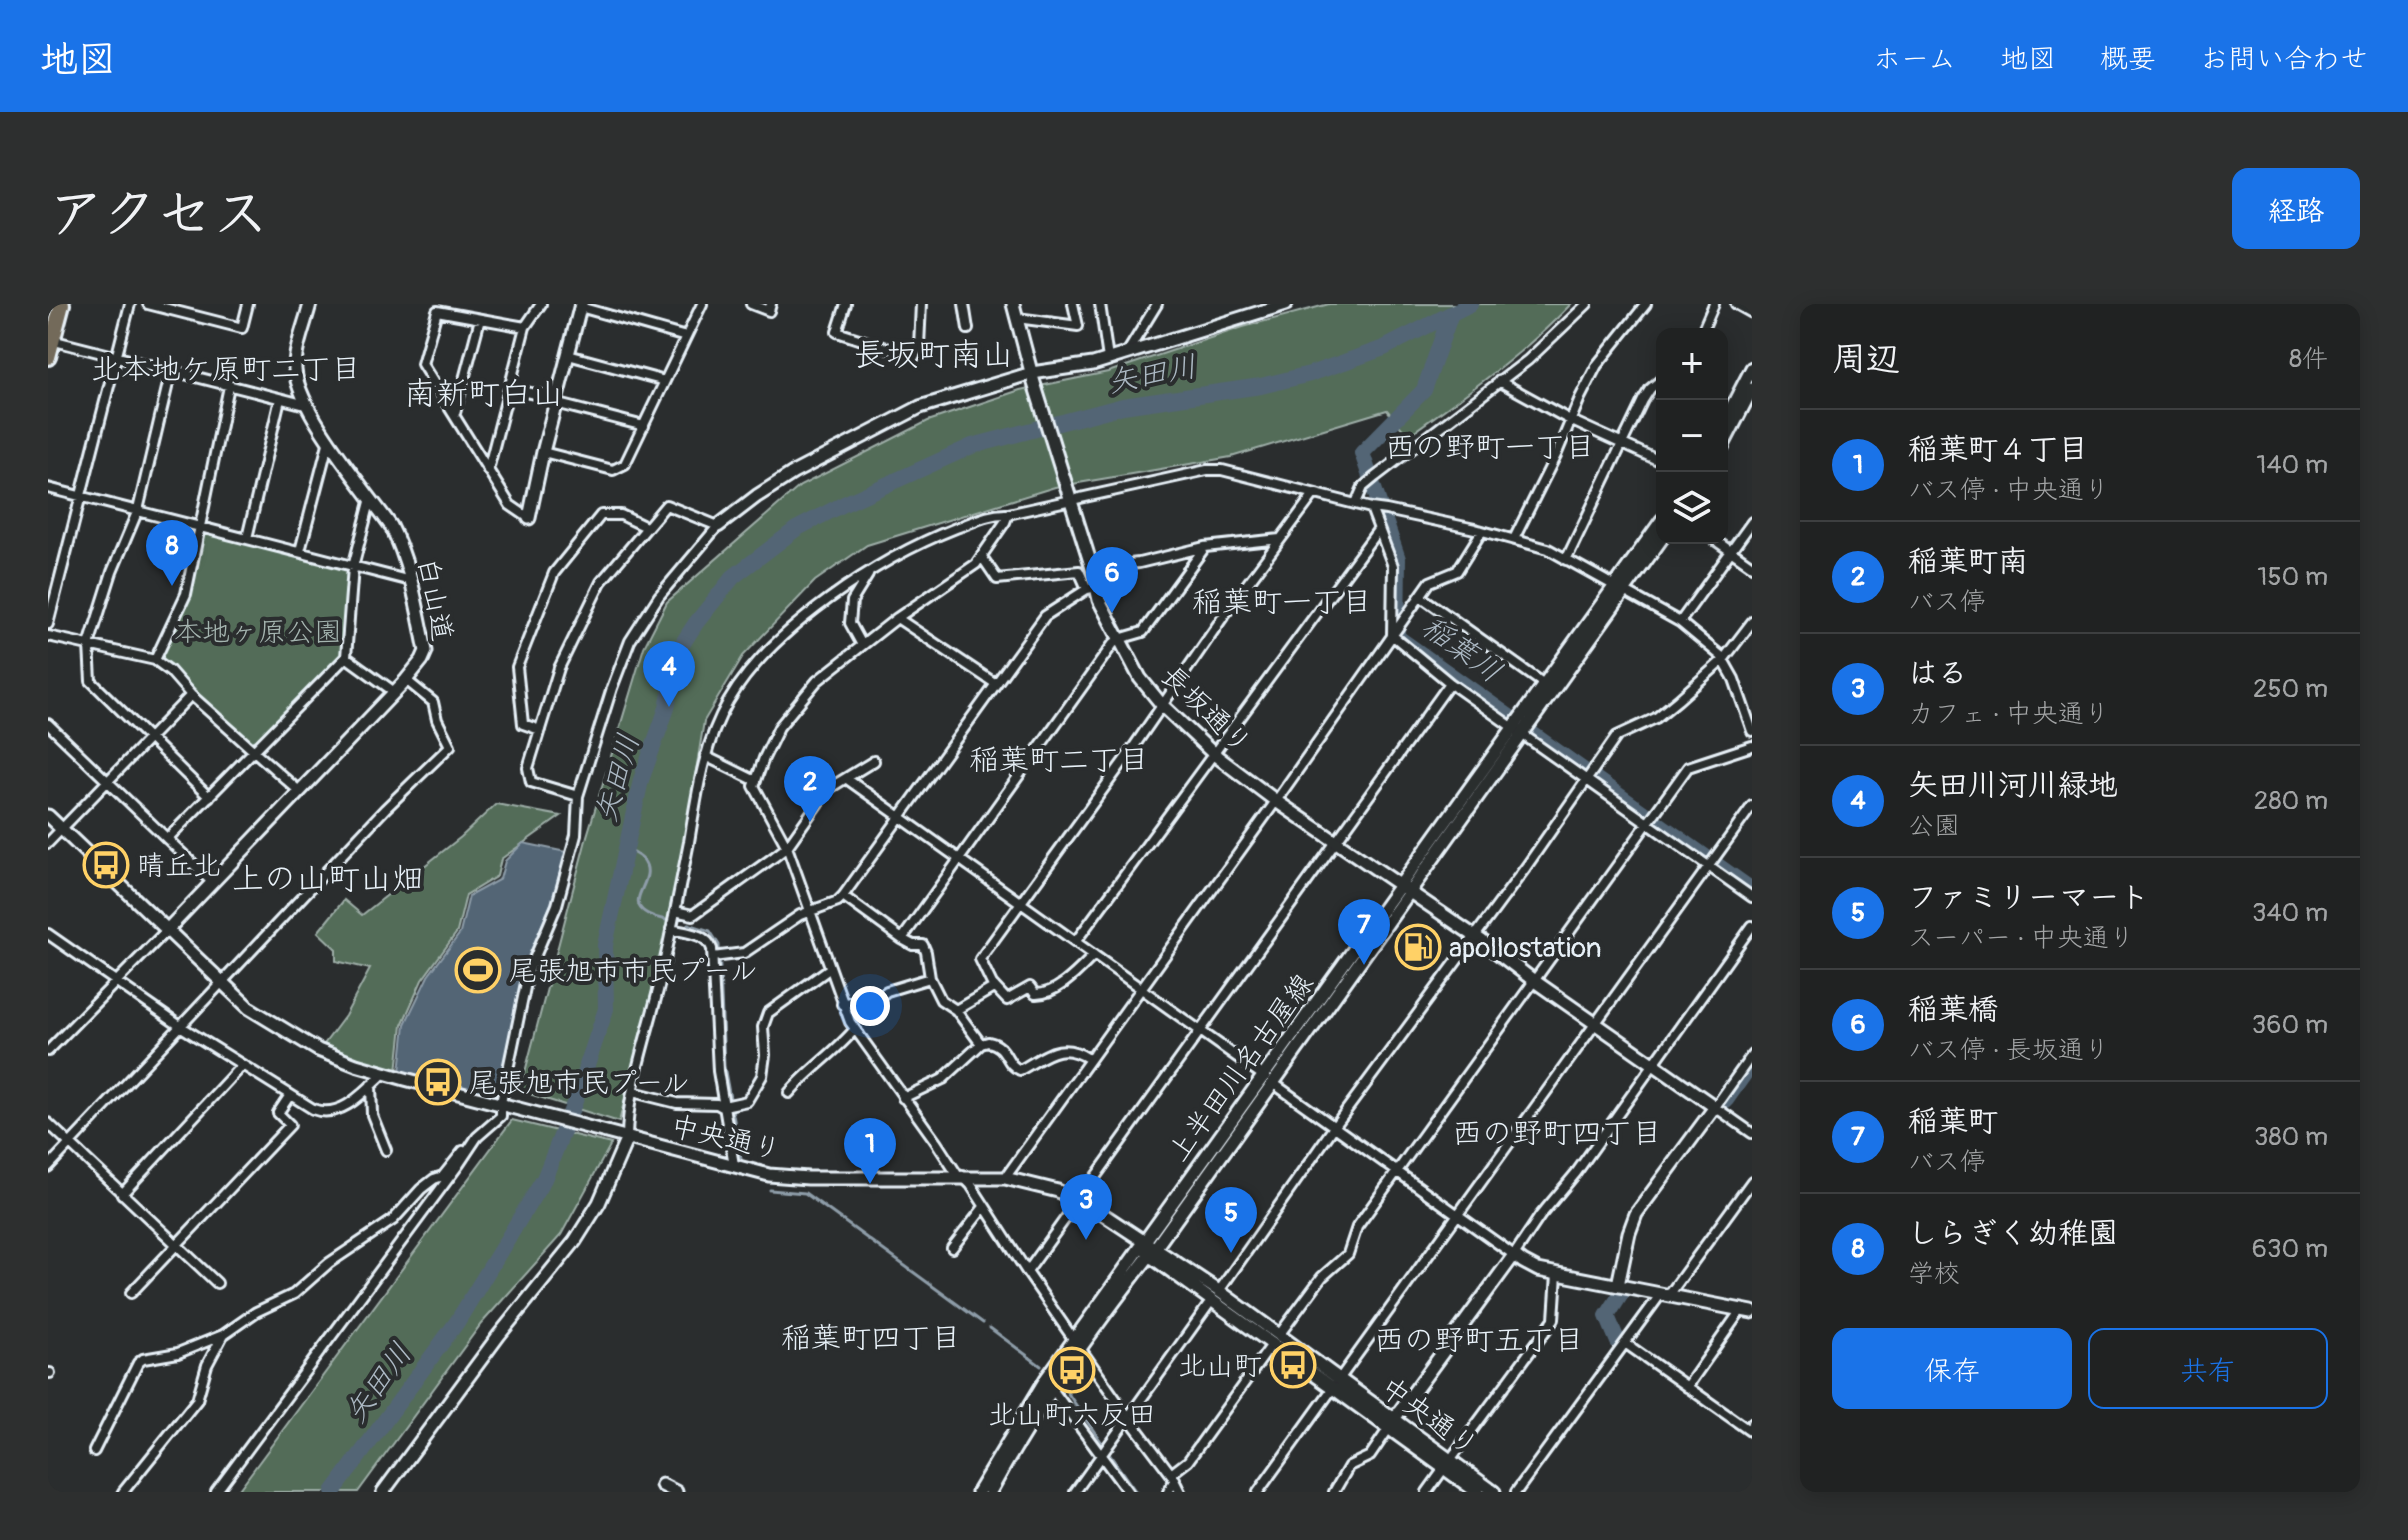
<!DOCTYPE html>
<html lang="ja">
<meta charset="utf-8">
<style>
body{margin:0;font-family:Pangolin,"Klee One",sans-serif;background:#2d2f2f;color:#f1f3f6}
.controls{position:absolute;right:24px;top:24px;display:grid;overflow:hidden;border-radius:16px;box-shadow:0 4px 20px #0003}
.controls button{width:72px;height:72px;display:grid;place-items:center;padding:0;border:0;border-bottom:2px solid #3d3f40;background:#202222;color:#f1f3f6;font:40px sans-serif}
.you{position:absolute;left:822px;top:702px;width:28px;height:28px;margin:-20px;border:6px solid #fff;border-radius:50%;background:#1a73e8;box-shadow:0 0 0 12px #1a73e833}
.badge{display:grid;place-items:center;width:52px;height:52px;border-radius:50%;background:#1a73e8;color:#fff;font-size:26px;font-weight:700}
.pin{position:absolute;translate:-50% -66px;filter:drop-shadow(0 2px 4px #0008)}
.pin::after{content:'';position:absolute;top:42px;width:28px;height:24px;background:inherit;clip-path:polygon(0 0,100% 0,50% 100%)}
.list{margin:0;padding:0;list-style:none}
h2{display:flex;justify-content:space-between;align-items:center;height:104px;margin:0;padding:0 32px;font-size:34px}
h2 small{font-size:26px;font-weight:400;color:#a2a4a5}
.list li{display:grid;grid-template-columns:52px 1fr auto;gap:24px;align-items:center;box-sizing:border-box;height:112px;padding:0 32px;border-top:2px solid #3d3f40}
.list b{display:block;font-size:30px;white-space:nowrap}
.list p{margin:0;font-size:26px;white-space:nowrap;color:#a2a4a5}
.list em{font-size:26px;font-style:normal;color:#a2a4a5}
.actions{display:flex;gap:16px;padding:24px 32px}
.actions a{flex:1;padding:18px 0;border:2px solid #1a73e8;border-radius:16px;text-align:center;font-size:28px;color:#1a73e8}
.actions .main{background:#1a73e8;color:#fff}
.icon{flex:none;width:44px;height:44px;fill:none;stroke:currentColor;stroke-width:2;stroke-linecap:round;stroke-linejoin:round}
.map{position:relative;flex:none;width:1704px;height:1188px;overflow:hidden;border-radius:16px}
header{display:flex;align-items:center;gap:48px;box-sizing:border-box;height:112px;padding:0 40px;background:#1a73e8;color:#fff}
header strong{font-size:38px}
nav{display:flex;gap:44px;margin-inline-start:auto;font-size:28px}
.intro{display:flex;align-items:center;justify-content:space-between;box-sizing:border-box;height:192px;padding:0 48px}
h1{margin:0;font-size:56px}
.button{padding:20px 36px;border-radius:16px;background:#1a73e8;color:#fff;font-size:28px;font-weight:700}
main{display:flex;gap:48px;padding:0 48px}
aside{flex:1;background:#202222;border-radius:16px;box-shadow:0 4px 20px #0003}
.map>svg:first-child{display:block}
.green{fill:#536c59;stroke:#9eaea8;stroke-width:2}
.water{fill:#526575;stroke:#8e9da9;stroke-width:2}
.lines{fill:none;stroke-linecap:round;stroke-linejoin:round}
.stream{stroke:#8e9da9;stroke-width:3}
.river{stroke:#526575;stroke-width:16}
.street-casing{stroke:#e8f1f8;stroke-width:14}
.secondary-casing{stroke:#e8f1f8;stroke-width:17}
.highway-casing{stroke:#e8f1f8;stroke-width:20}
.street{stroke:#2a2d2e;stroke-width:8}
.secondary{stroke:#2a2d2e;stroke-width:11}
.highway{stroke:#736b5a;stroke-width:14}
.labels{text-anchor:middle;stroke-width:8;stroke-linejoin:round;paint-order:stroke}
.street-label{font-size:28px;fill:#e8f1f8;stroke:#2a2d2e}
.park-label{font-size:28px;fill:#a5b5b0;stroke:#2a2d2e}
.poi-label{font-size:28px;fill:#e8f1f8;stroke:#2a2d2e;text-anchor:start}
.neighbourhood-label{font-size:30px;fill:#e8f1f8;stroke:#2a2d2e}
.water-label{font-size:30px;font-style:italic;fill:#acb9c4;stroke:#2a2d2e}
.quarter-label{font-size:32px;fill:#e8f1f8;stroke:#2a2d2e}
</style>
<header>
<strong>地図</strong>
<nav><a>ホーム</a><a>地図</a><a>概要</a><a>お問い合わせ</a></nav>
</header>
<div class="intro"><h1>アクセス</h1><a class="button">経路</a></div>
<main>
<div class="map">
<svg width="1704" height="1188" viewBox="0 0 1704 1188">
<rect width="100%" height="100%" fill="#2a2d2e"/>
<filter id="ink" filterUnits="userSpaceOnUse"><feTurbulence type="fractalNoise" baseFrequency=".0125" numOctaves="2"/><feDisplacementMap in="SourceGraphic" scale="16" xChannelSelector="R" yChannelSelector="G"/><feConvolveMatrix kernelMatrix="1 2 1 2 8 2 1 2 1" color-interpolation-filters="sRGB"/></filter>
<g filter="url(#ink)">
<path class="green" d="M 1281,0 L 1523,0 C 1475,51 1416,91 1360,132 L 1339,106 L 1183,153 L 1007,183 L 819,241 L 767,277 L 695,352 L 656,417 L 627,597 L 571,818 L 472,787 L 539,532 L 596,343 L 619,298 L 752,182 L 880,117 L 972,86 L 1060,68 L 1195,23 Z
M 153,223 L 305,263 L 298,353 L 206,447 L 107,356 L 138,290 Z
M 448,500 L 513,512 L 453,555 L 449,572 L 418,591 L 409,628 L 374,676 L 354,721 L 349,768 L 274,743 L 297,712 L 322,665 L 288,657 L 288,645 L 270,628 L 296,596 L 314,611 L 413,533 Z
M 464,816 L 563,840 L 513,931 L 433,1020 L 310,1188 L 189,1188 Z"/>
<path class="water" d="M 475,539 L 518,548 L 503,600 L 477,660 L 449,792 L 352,768 L 357,720 L 380,672 L 412,629 L 421,592 L 452,575 L 457,557 Z"/>
<g class="lines">
<path class="stream" d="M 578,545 C 584,548 591,551 595,556 C 614,579 560,603 618,616
M 640,620 L 662,627 L 671,641 L 676,762 L 693,854
M 722,886 L 757,889 L 935,1019
M 942,1024 L 993,1062
M 1019,1088 L 1054,1139
M 1059,1147 L 1088,1188"/>
<path class="river" d="M 1402,12 L 1376,86 L 1314,149 L 1350,255 L 1349,333 L 1463,414
M 1483,429 L 1704,586
M 1678,796 L 1704,759
M 1570,1038 L 1559,1012 L 1575,987
M 285,1188 L 409,1018 L 496,875 L 527,797 L 558,705 L 557,641 L 593,476 L 619,404 L 631,345 L 648,319 L 685,273 L 748,225 L 796,200 L 924,142 L 1075,102 L 1213,82 L 1262,70 L 1336,44 L 1422,0"/>
<g class="street-casing">
<path id="street" d="M 100,0 L 194,24 L 200,0
M 703,0 L 721,7 L 723,0
M 798,0 L 789,28 L 866,53 L 871,42 L 873,0
M 916,0 L 920,25
M 1052,0 L 1060,55
M 1688,0 L 1704,9
M 532,3 L 638,33
M 969,14 L 1030,22 L 1025,0
M 1653,30 L 1666,0
M 3,36 L 258,101
M 1079,49 L 1109,0
M 520,51 L 617,77
M 123,67 L 90,206 L 64,268 L 41,341 L 43,377 L 161,493
M 1451,77 L 1522,116 L 1614,158
M 461,85 L 509,94
M 507,99 L 596,122
M 407,109 L 432,15
M 495,148 L 565,166 L 577,160 L 654,0
M 440,166 L 477,23
M 0,184 L 363,277
M 1308,199 L 1315,183 L 1327,173 L 1480,56 L 1539,0
M 1323,204 L 1345,262 L 1344,331
M 481,214 L 462,201 L 374,60 L 389,7 L 477,23 L 493,0
M 199,234 L 232,95
M 1664,234 L 1704,262
M 1466,235 L 1509,149 L 1532,94 L 1549,61 L 1598,0
M 252,247 L 281,136
M 934,253 L 949,275 L 1031,267 L 1039,285
M 1518,256 L 1595,96 L 1602,85 L 1614,75
M 1044,264 L 1091,259 L 1157,243 L 1232,235
M 1372,292 L 1496,380
M 849,314 L 948,380
M 1632,318 L 1704,218
M 0,320 L 82,0
M 1344,331 L 1402,379 L 1704,593
M 0,332 L 107,356 L 122,367 L 143,391 L 251,487
M 814,341 L 802,319 L 804,297 L 820,271
M 298,353 L 345,387
M 107,356 L 138,290 L 181,82
M 0,420 L 164,578
M 492,426 L 475,420 L 469,363 L 506,269 L 553,211 L 573,211 L 598,223
M 657,452 L 708,477
M 799,475 L 1217,773
M 119,535 L 298,353 L 305,263 L 323,194
M 0,539 L 143,391
M 795,592 L 854,635 L 865,641 L 875,641 L 878,648 L 882,674 L 893,696 L 908,706 L 933,740
M 627,607 L 645,611 L 726,553 L 739,543 L 780,485 L 826,457
M 623,625 C 639,629 658,629 664,645 L 670,767 L 686,861
M 0,630 L 132,722 L 265,805 C 293,816 317,787 336,769
M 854,635 L 1065,340 L 1071,335 L 1095,328 L 1157,243
M 1028,637 L 1330,226
M 1046,651 C 1031,666 1009,691 987,690 L 982,683 L 959,696 L 944,680 L 932,655 L 1080,451 L 1177,310 L 1266,190
M 665,653 L 696,649 L 752,611 L 790,597 L 795,592 L 997,312 L 1039,285 L 1048,283
M 794,700 L 802,698 L 816,704 L 839,687 L 882,674
M 908,706 L 947,683
M 0,747 L 119,626
M 1704,751 L 1667,803 L 1704,829
M 1225,779 L 1466,951 L 1492,912 L 1528,869 L 1704,622
M 323,781 L 324,811 L 338,846
M 585,788 L 629,799 L 669,800 L 676,804
M 741,789 C 761,765 787,749 807,725
M 855,794 L 895,775 L 933,740 L 940,738 C 961,742 956,760 972,766 C 998,752 1012,736 1041,755
M 676,802 L 699,797 L 714,772 L 717,751 L 715,723 L 720,709 L 781,665
M 0,819 L 169,979
M 579,834 C 579,785 602,723 613,674 C 623,629 632,583 641,538 C 649,490 655,441 680,398 C 722,325 831,254 908,224 C 925,218 941,209 960,210 L 1159,166 L 1174,166 L 1323,204 L 1338,206 L 1427,225 L 1500,245 L 1632,318 L 1673,352 L 1686,375 L 1704,427
M 0,863 L 337,505 L 402,442 L 389,416 L 385,398 L 358,376
M 910,872 L 888,838 L 802,718 L 739,543 L 706,482 L 716,454 L 731,423 L 769,377 L 849,314 L 928,260 L 957,218 L 960,210
M 914,872 L 923,881 L 979,968 L 1026,1036
M 957,874 L 1228,497 L 1382,278 L 1409,267 L 1434,227
M 74,890 L 194,761
M 904,944 L 936,903
M 979,968 L 1402,379
M 1171,987 L 1286,823 L 1478,563 L 1569,432 L 1608,414 L 1630,396 L 1675,356 L 1704,318
M 83,989 L 242,821 L 230,809 L 242,791
M 1621,991 L 1704,877
M 1231,1031 L 1274,973 L 1300,950 L 1309,923 L 1640,463 L 1704,442
M 1577,1039 L 1702,1127 L 1704,1119
M 1032,1044 L 1080,1113 L 1123,1170 L 1132,1188
M 0,1069 L 2,1069
M 1639,1083 L 1693,1006
M 1004,1085 L 1080,1188
M 46,1147 L 90,1059 L 95,1055 L 130,1049 L 175,1031
M 1402,1156 L 1506,1015 L 1509,970
M 1123,1170 L 1140,1157 L 1225,1039
M 75,1188 L 149,1096 L 159,1061 L 175,1031 L 208,1008 L 246,990 L 281,959 L 345,916 L 373,885 L 386,875 L 395,872 L 415,847
M 168,1188 L 411,860 L 429,833 L 453,812 L 453,799 L 480,669 L 509,601 L 528,531 L 530,492 L 564,384 L 582,337 L 611,292 L 670,222 L 618,201 L 553,278 L 511,364 L 480,464 L 483,478 L 530,492
M 1027,1188 L 1164,996
M 1120,1188 L 1127,1175
M 1210,1188 L 1704,502
M 1286,1188 L 1301,1162 L 1322,1152 L 1341,1124
M 1379,1188 L 1397,1163
M 1468,1188 L 1612,991"/>
</g>
<g class="secondary-casing">
<path id="secondary" d="M 965,0 L 986,79 L 1044,264 L 1051,296 L 1092,374 L 1114,401 L 1167,451 L 1228,497 L 1434,637 L 1485,676 L 1667,803 L 1588,910 L 1581,929 L 1570,981
M 1674,122 L 1704,64
M 1674,143 L 1704,85
M 481,214 L 495,148 L 533,0
M 670,222 L 709,192 L 745,169 L 872,103 L 984,69 L 1045,60 L 1238,0
M 0,512 L 201,704 L 270,746 L 308,761 L 357,775 L 721,871 L 760,874 L 957,874 L 1010,887 L 1050,907 L 1171,987 L 1446,1188
M 119,626 L 358,376 L 374,356 L 378,347 C 369,304 363,261 343,222 C 317,185 251,109 247,66 C 246,46 257,20 262,0
M 1099,946 L 1101,951 L 1429,1188
M 1346,1115 L 1466,951 L 1475,958 L 1490,966 L 1704,1008
M 614,1181 L 628,1188
M 335,1188 L 451,1031 L 527,937 L 551,899 L 579,834
M 930,1188 L 998,1075 L 1614,216
M 942,1188 C 989,1101 1047,1021 1108,943 L 1614,234"/>
</g>
<g class="highway-casing">
<path id="highway" d="M 0,53 L 14,0"/>
</g>
<use href="#street" class="street"/>
<use href="#secondary" class="secondary"/>
<use href="#highway" class="highway"/>
</g>
</g>
<defs>
<g id="bus-ring" transform="scale(2.3)"><circle r="9.5" fill="#2a2d2e" stroke="#ffd166" stroke-width="1.5"/><path d="M-5-6H5V4H4V6H2V4H-2V6H-4V4H-5ZM-3.5-4V0h7V-4ZM-3.5 1.2v1.5H-2V1.2ZM2 1.2v1.5H3.5V1.2Z" fill="#ffd166"/></g>
<g id="fuel-ring" transform="scale(2.3)"><circle r="9.5" fill="#2a2d2e" stroke="#ffd166" stroke-width="1.5"/><path d="M-5.5-6h7V0h2V4h1.3V-2.5L3-4.5l.8-.8L6-3V5H2.5V1h-1V6h-7ZM-4.2-4.7v3.2H.2V-4.7Z" fill="#ffd166"/></g>
<g id="stadium-ring" transform="scale(2.3)"><circle r="9.5" fill="#2a2d2e" stroke="#ffd166" stroke-width="1.5"/><path d="M0-5a6.5 5 0 1 0 0 10a6.5 5 0 1 0 0-10ZM-3.5-1.8h7v3.6h-7Z" fill="#ffd166"/></g>
</defs>
<g fill-rule="evenodd">
<use href="#bus-ring" x="58" y="561"/>
<use href="#fuel-ring" x="1370" y="643"/>
<use href="#stadium-ring" x="430" y="666"/>
<use href="#bus-ring" x="390" y="778"/>
<use href="#bus-ring" x="1245" y="1061"/>
<use href="#bus-ring" x="1024" y="1066"/>
</g>
<g class="labels">
<g class="street-label">
<text transform="translate(388 295) rotate(79)" y="10">白山道</text>
<text transform="translate(1159 405) rotate(44)" y="10">長坂通り</text>
<text transform="translate(1192 763) rotate(-54)" y="10">上半田川名古屋線</text>
<text transform="translate(678 833) rotate(13)" y="10">中央通り</text>
<text transform="translate(1382 1112) rotate(36)" y="10">中央通り</text>
</g>
<g class="park-label">
<text x="210" y="337">本地ヶ原公園</text>
</g>
<g class="poi-label">
<text x="89" y="571">晴丘北</text>
<text x="1401" y="653">apollostation</text>
<text x="461" y="676">尾張旭市市民プール</text>
<text x="421" y="788">尾張旭市民プール</text>
<text x="1214" y="1071" text-anchor="end">北山町</text>
<text x="1024" y="1120" text-anchor="middle">北山町六反田</text>
</g>
<g class="neighbourhood-label">
<text x="178" y="75">北本地ケ原町二丁目</text>
<text x="1442" y="153">西の野町一丁目</text>
<text x="1234" y="308">稲葉町一丁目</text>
<text x="1011" y="466">稲葉町二丁目</text>
<text x="1509" y="839">西の野町四丁目</text>
<text x="823" y="1044">稲葉町四丁目</text>
<text x="1431" y="1046">西の野町五丁目</text>
</g>
<g class="water-label">
<text transform="translate(1104 70) rotate(-11)" y="10">矢田川</text>
<text transform="translate(1414 345) rotate(36)" y="10">稲葉川</text>
<text transform="translate(569 474) rotate(-74)" y="10">矢田川</text>
<text transform="translate(330 1079) rotate(-54)" y="10">矢田川</text>
</g>
<g class="quarter-label">
<text x="886" y="61">長坂町南山</text>
<text x="436" y="100">南新町白山</text>
<text x="280" y="585">上の山町山畑</text>
</g>
</g>
</svg>
<div class="controls">
<button>+</button>
<button>−</button>
<button><svg class="icon" aria-label="layers" viewBox="0 0 24 24"><path d="M12 4l9 5-9 5-9-5zM3 14l9 5 9-5"/></svg></button>
</div>
<div class="you"></div>
<div class="pin badge" style="left:822px;top:880px">1</div>
<div class="pin badge" style="left:762px;top:518px">2</div>
<div class="pin badge" style="left:1038px;top:936px">3</div>
<div class="pin badge" style="left:621px;top:403px">4</div>
<div class="pin badge" style="left:1183px;top:949px">5</div>
<div class="pin badge" style="left:1064px;top:309px">6</div>
<div class="pin badge" style="left:1316px;top:661px">7</div>
<div class="pin badge" style="left:124px;top:282px">8</div>
</div>
<aside>
<h2>周辺<small>8件</small></h2>
<ul class="list">
<li><span class="badge">1</span><div><b>稲葉町４丁目</b><p>バス停 · 中央通り</p></div><em>140 m</em></li>
<li><span class="badge">2</span><div><b>稲葉町南</b><p>バス停</p></div><em>150 m</em></li>
<li><span class="badge">3</span><div><b>はる</b><p>カフェ · 中央通り</p></div><em>250 m</em></li>
<li><span class="badge">4</span><div><b>矢田川河川緑地</b><p>公園</p></div><em>280 m</em></li>
<li><span class="badge">5</span><div><b>ファミリーマート</b><p>スーパー · 中央通り</p></div><em>340 m</em></li>
<li><span class="badge">6</span><div><b>稲葉橋</b><p>バス停 · 長坂通り</p></div><em>360 m</em></li>
<li><span class="badge">7</span><div><b>稲葉町</b><p>バス停</p></div><em>380 m</em></li>
<li><span class="badge">8</span><div><b>しらぎく幼稚園</b><p>学校</p></div><em>630 m</em></li>
</ul>
<div class="actions"><a class="main">保存</a><a>共有</a></div>
</aside>
</main>
